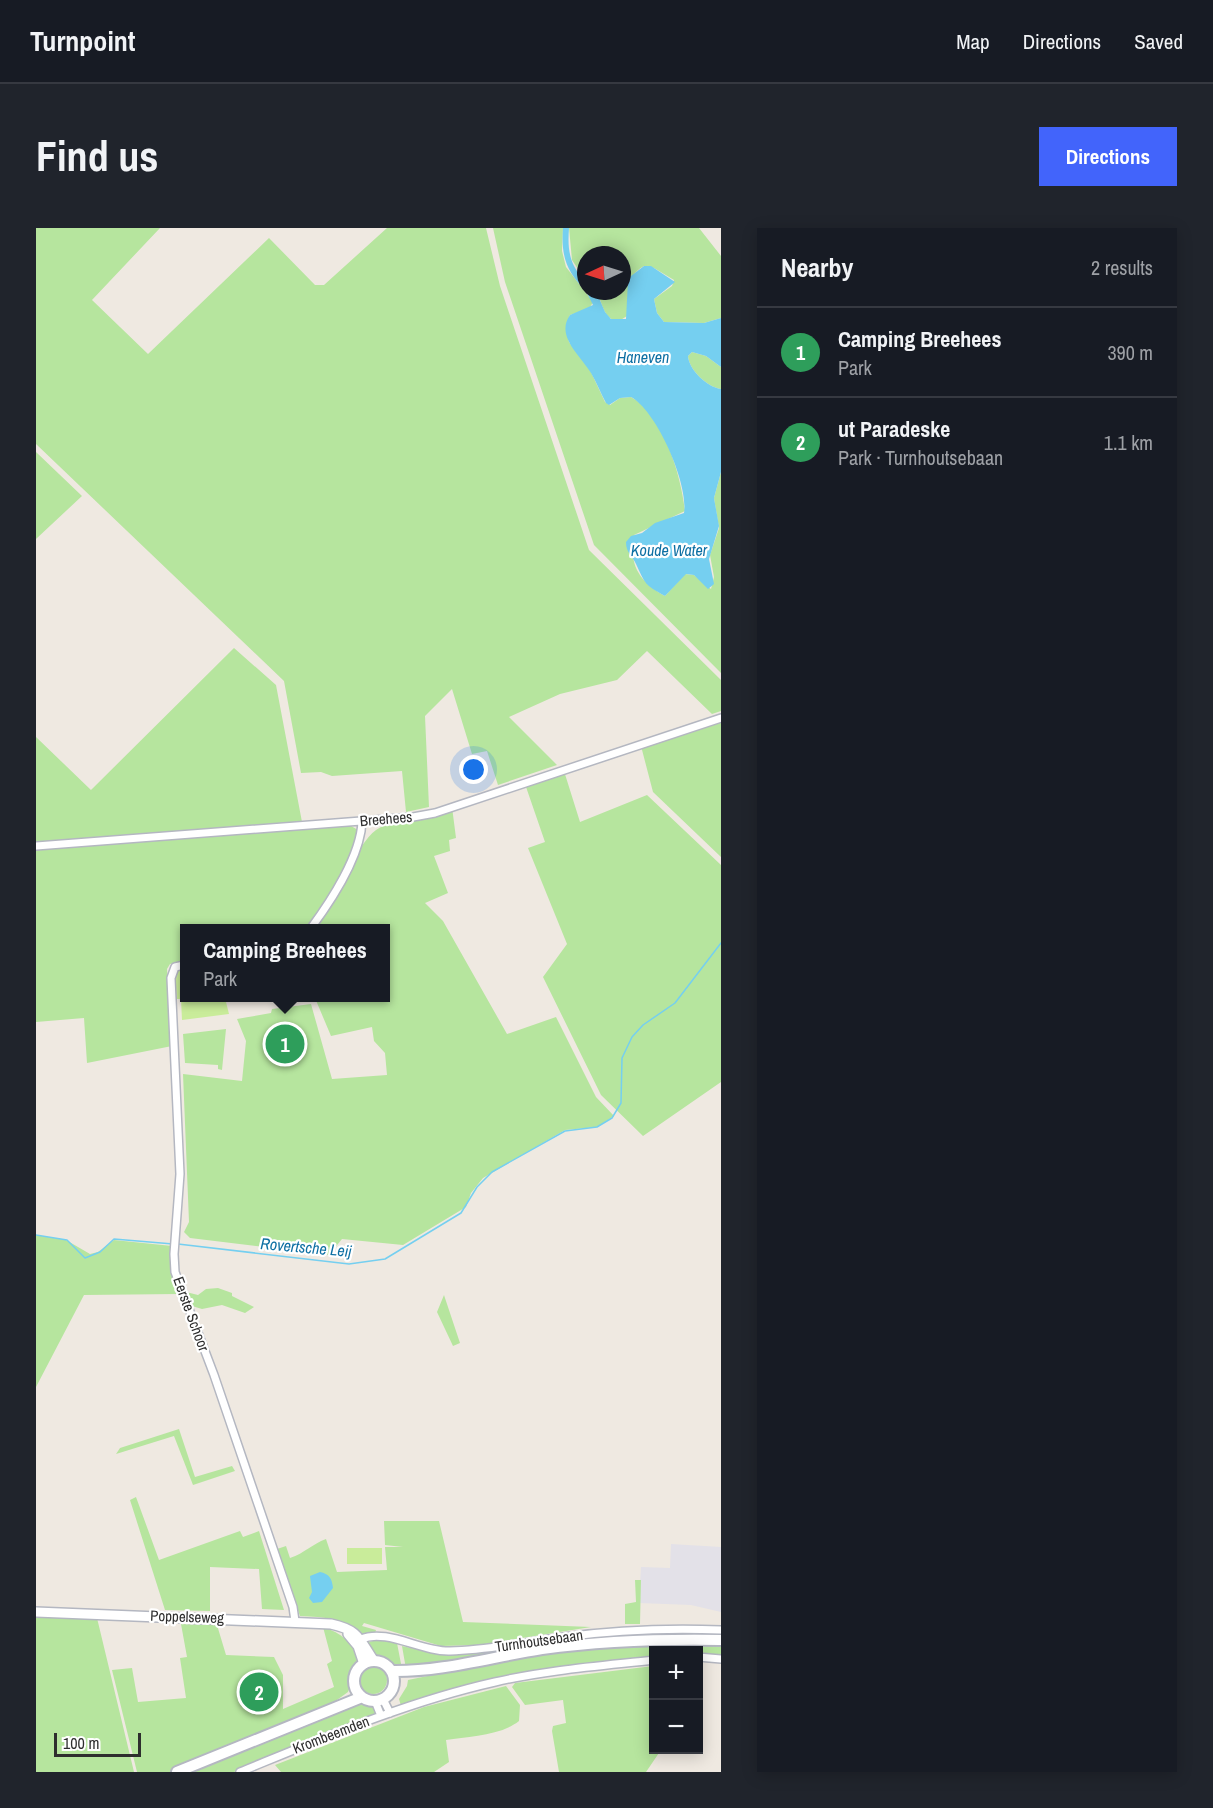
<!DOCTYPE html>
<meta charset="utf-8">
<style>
body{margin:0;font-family:"Archivo Narrow",sans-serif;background:#20242c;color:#f1f3f6}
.controls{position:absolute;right:18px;bottom:18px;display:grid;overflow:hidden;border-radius:0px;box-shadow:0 3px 15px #0003}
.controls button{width:54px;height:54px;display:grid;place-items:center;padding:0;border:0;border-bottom:2px solid #363941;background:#171b24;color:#f1f3f6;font:30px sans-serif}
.compass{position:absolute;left:541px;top:18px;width:54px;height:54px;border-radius:50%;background:#171b24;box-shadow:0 3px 15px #0003;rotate:266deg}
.scale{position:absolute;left:18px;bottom:15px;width:87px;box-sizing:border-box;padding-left:6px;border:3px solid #2e2e2e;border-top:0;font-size:16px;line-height:21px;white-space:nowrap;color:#2e2e2e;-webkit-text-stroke:4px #fff;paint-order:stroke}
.you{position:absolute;left:438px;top:542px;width:21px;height:21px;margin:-15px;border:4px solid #fff;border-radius:50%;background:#1a73e8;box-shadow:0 0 0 9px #1a73e833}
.badge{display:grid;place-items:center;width:39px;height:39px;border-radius:50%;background:#4264fb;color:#fff;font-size:20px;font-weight:700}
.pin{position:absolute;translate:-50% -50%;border:3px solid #fff;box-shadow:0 2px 6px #0006}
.popup{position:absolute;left:144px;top:696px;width:210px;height:78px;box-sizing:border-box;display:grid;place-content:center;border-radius:0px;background:#171b24;filter:drop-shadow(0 2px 4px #0005);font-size:20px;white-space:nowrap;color:#9ea1a6}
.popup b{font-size:22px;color:#f1f3f6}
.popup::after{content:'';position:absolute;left:50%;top:100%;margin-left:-12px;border:12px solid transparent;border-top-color:#171b24}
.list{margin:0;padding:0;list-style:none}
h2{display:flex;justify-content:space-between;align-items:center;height:78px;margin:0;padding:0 24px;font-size:26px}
h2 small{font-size:20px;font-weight:400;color:#9ea1a6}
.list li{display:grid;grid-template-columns:39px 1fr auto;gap:18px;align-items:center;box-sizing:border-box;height:90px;padding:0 24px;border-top:2px solid #363941}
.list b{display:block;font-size:22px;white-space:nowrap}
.list p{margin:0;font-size:20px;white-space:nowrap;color:#9ea1a6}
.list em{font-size:20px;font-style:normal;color:#9ea1a6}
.map{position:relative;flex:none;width:685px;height:1544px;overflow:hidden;border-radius:0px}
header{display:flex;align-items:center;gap:36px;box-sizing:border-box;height:84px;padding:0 30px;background:#171b24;border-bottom:2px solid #363941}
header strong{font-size:28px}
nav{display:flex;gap:33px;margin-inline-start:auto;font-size:21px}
.intro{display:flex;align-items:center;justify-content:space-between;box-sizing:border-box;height:144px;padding:0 36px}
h1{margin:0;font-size:42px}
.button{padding:15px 27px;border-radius:0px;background:#4264fb;color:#fff;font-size:21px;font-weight:700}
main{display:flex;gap:36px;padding:0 36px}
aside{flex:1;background:#171b24;border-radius:0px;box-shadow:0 3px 15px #0003}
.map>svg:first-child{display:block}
.industrial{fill:#e3e1e8}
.green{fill:#b6e59e}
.pitch{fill:#c9ec9a}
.water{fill:#75cff0}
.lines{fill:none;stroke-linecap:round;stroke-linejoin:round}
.stream{stroke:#75cff0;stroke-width:1.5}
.minor-casing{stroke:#b4b7c1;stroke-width:10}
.tertiary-casing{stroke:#b4b7c1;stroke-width:12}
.secondary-casing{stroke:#b4b7c1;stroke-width:14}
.minor{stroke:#fff;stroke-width:7}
.tertiary{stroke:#fff;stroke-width:9}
.secondary{stroke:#fff;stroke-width:10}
.labels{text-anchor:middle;stroke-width:4.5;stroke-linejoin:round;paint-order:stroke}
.street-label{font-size:15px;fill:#2e2e2e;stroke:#fff}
.water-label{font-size:16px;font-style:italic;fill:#0d6fa3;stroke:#fff}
</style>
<header>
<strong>Turnpoint</strong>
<nav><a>Map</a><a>Directions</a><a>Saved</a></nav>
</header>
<div class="intro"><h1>Find us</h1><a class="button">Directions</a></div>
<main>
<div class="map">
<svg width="685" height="1544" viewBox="0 0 685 1544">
<rect width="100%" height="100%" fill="#efe9e1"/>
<path class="industrial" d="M 635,1316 L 685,1319 L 685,1384 L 655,1377 L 603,1375 L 605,1339 L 634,1340 Z"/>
<path class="green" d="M 0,0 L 124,0 L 56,72 L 112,126 L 233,10 L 279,57 L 288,57 L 351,0 L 450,0 L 464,58 L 553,322 L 685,452 L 685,483 L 676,486 L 611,423 L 581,452 L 524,466 L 473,489 L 521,537 L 462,557 L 451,523 L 436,526 L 416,461 L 389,488 L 393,579 L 370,584 L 366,543 L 296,548 L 285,544 L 265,545 L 248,453 L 0,216 Z
M 457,0 L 527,0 L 526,23 L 530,39 L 557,74 L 553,81 L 534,87 L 530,98 L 533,114 L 554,142 L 569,174 L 574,177 L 584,170 L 595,169 C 628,187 645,248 649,283 L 598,307 C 593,337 602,352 629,368 L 649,346 L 658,347 L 675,361 L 678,349 L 674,327 L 683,300 L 678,270 L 685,244 L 685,445 L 558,317 L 469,54 Z
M 533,0 L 663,0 L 685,28 L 685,90 L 668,95 L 628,94 L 621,85 L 618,71 L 636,58 L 638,52 L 618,40 L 608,38 C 587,50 594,68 591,88 L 583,93 C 567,92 567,75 560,63 L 586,63 L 586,27 L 550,27 L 550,53 L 536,32 Z
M 656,124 L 670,128 L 685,139 L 685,161 C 671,159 653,142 652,128 Z
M 0,224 L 46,268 L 0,311 Z
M 198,420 L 240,457 L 266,594 L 0,614 L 0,509 L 55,562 Z
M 685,491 L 685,629 L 617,564 L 605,518 Z
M 528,543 L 544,594 L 611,567 L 685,637 L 685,854 L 607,908 L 565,867 L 507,749 L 531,716 L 492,620 L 509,614 L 489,556 Z
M 416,579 L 420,610 L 413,612 L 414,623 L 398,628 L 412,665 L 389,675 L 407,693 L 471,806 L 520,789 L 560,869 L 578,888 L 561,899 L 529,902 L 447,950 L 435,965 L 430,979 L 367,1017 L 306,1011 L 293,1027 L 154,1010 L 148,1004 L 153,994 L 147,846 L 206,853 L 210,813 L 201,791 L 235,785 L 236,781 L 275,776 L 296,851 L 351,847 L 349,825 L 338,813 L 336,799 L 295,808 L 279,770 L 350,770 L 350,700 L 280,700 C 296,677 321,615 340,602 C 362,588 391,585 416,579 Z
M 315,598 L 322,602 C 322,623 284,681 271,700 L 148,700 L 148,734 L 134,736 L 131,741 L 136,818 L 51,835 L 48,790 L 0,794 L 0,621 Z
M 190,801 L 186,842 L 182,841 L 182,837 L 149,835 L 147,806 Z
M 0,1007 L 30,1012 L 54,1026 L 62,1024 L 78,1012 L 136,1018 L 135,1038 L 142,1066 L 48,1067 L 0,1159 Z
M 182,1060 L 196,1065 L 196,1068 L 218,1079 L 209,1085 L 186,1077 L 166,1081 L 156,1078 L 150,1064 L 162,1067 L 170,1061 Z
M 408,1067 L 424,1115 L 417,1118 L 401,1084 Z
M 143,1201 L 159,1249 L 196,1238 L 199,1243 L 157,1257 L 138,1208 L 80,1226 L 84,1220 Z
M 100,1269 L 123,1332 L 204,1303 L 207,1309 L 223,1303 L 248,1382 L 226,1381 L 223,1341 L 174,1339 L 174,1383 L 129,1382 L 94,1272 Z
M 348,1293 L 403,1293 L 427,1394 L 555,1399 L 443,1417 L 405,1418 L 328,1395 L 326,1398 L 340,1402 L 339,1405 L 328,1407 C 309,1390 288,1389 264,1388 L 241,1321 L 250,1318 L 254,1330 C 269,1325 276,1316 290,1311 L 301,1344 L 351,1342 L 349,1319 L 367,1319 L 349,1317 Z
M 599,1352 L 605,1352 L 604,1396 L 589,1396 L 589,1376 L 600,1374 Z
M 0,1388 L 61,1390 L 98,1544 L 0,1544 Z
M 145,1396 L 181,1397 L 190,1427 L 238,1429 L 247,1447 L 247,1481 L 298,1459 L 291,1436 L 296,1433 L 287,1399 C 306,1405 316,1415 324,1431 L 312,1464 L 294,1477 L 136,1544 L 101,1544 L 76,1442 L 96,1440 L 102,1474 L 150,1470 L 144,1430 L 151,1429 Z
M 615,1404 L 685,1404 L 685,1409 L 648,1408 L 370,1441 L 366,1418 L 397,1425 L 424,1425 L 550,1409 Z
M 347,1410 L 361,1415 L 366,1441 C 352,1441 334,1429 333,1414 Z
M 685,1415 L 685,1429 L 663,1427 L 662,1422 L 618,1422 L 617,1430 L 522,1441 L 365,1478 L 363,1471 L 371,1458 L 372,1452 L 493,1427 L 554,1419 Z
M 617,1438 L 618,1522 L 625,1522 L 610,1544 L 523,1544 L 516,1503 L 517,1498 L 530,1495 L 527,1472 L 489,1477 L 476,1459 L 479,1455 Z
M323 1452a14 14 0 1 1 28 0a14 14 0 1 1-28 0Z
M 470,1458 L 484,1477 L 483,1493 C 464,1508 432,1508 410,1512 L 413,1534 L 398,1544 L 245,1544 L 239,1537 L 388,1479 Z
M 326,1472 L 339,1477 L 341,1486 L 198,1544 L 154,1544 Z"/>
<path class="pitch" d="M 148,741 L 148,770 L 189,770 L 193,786 L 146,792 L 145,771 L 141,771 L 139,748 L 143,742 Z
M 311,1320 L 346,1320 L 346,1336 L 311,1336 Z"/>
<path class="water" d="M 527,0 L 533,0 C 532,13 532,26 538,38 C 543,48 550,50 550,63 C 530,43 525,28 527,0 Z
M 608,38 L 615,38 L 639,54 L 618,71 L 621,85 L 628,94 L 668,95 L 685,90 L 685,139 L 670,128 L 656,124 L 652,128 C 653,142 671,159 685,161 L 685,244 L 678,270 L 683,298 L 673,331 L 678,356 L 672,361 L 658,347 L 650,346 L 629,368 C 608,356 610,357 600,336 C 596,327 590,325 590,314 L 595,308 L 606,305 L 619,295 L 648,285 C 653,257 621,183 595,169 L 584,170 L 573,177 L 570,175 C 565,166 561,155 555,145 C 545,128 519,108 534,87 L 557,77 L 550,63 L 560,63 L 569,84 L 575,91 L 590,91 L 592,53 L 595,48 Z
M 284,1344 C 293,1346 296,1350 297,1360 L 286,1374 L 277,1375 L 273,1370 L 276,1364 L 274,1348 Z"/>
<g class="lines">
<path class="stream" d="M 0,1007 L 31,1012 L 49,1030 L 64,1024 L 78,1011 L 137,1016
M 142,1016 L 313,1036 L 349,1031 L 425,985 L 441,959 L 456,944 L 529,903 L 561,899 L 576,890 L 585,875 L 586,830 L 596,809 L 607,797 L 639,775 L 685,715"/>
<g class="minor-casing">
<path id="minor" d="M 0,618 L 377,589 L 399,585 L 685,490
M 275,700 C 295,673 325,627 326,593
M 148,737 L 139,739 L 135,750 L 144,946 L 138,1026 L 139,1044 L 178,1147 L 257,1379 L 259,1393
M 325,1411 C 351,1400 385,1424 414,1423 C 453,1422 490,1414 528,1409 C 580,1402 633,1400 685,1402
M 662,1429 L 685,1431
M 347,1471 L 354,1485
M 339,1473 L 345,1488
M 204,1544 C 287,1510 370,1474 459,1454 C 511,1442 564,1438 618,1432"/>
</g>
<g class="tertiary-casing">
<path id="tertiary" d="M 0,1384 L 295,1396 C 323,1402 323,1411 338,1433
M 312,1406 L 322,1418 L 328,1436"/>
</g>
<g class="secondary-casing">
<path id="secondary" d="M318 1453a20 20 0 1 1 40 0a20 20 0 1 1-40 0Z
M 355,1443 C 406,1444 455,1429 506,1421 C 565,1413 625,1411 685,1412
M 141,1544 L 326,1469"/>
</g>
<use href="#minor" class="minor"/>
<use href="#tertiary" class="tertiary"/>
<use href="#secondary" class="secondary"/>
</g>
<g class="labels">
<g class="street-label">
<text transform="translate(350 591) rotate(-5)" y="5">Breehees</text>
<text transform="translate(155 1086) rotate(70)" y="5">Eerste Schoor</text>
<text transform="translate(151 1389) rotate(2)" y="5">Poppelseweg</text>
<text transform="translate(503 1413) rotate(-8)" y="5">Turnhoutsebaan</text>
<text transform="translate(295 1507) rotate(-21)" y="5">Krombeemden</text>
</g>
<g class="water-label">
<text x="607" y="135">Haneven</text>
<text x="633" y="328">Koude Water</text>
<text transform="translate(270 1019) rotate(5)" y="6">Rovertsche Leij</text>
</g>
</g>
</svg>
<div class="controls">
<button>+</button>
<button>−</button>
</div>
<svg class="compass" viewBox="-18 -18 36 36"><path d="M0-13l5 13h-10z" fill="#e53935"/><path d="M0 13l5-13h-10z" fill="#9ea1a6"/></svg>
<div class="scale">100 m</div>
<div class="you"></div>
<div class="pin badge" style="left:249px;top:816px;background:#2e9e5b">1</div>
<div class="popup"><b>Camping Breehees</b>Park</div>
<div class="pin badge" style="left:223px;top:1464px;background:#2e9e5b">2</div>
</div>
<aside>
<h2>Nearby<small>2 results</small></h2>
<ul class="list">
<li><span class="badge" style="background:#2e9e5b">1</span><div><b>Camping Breehees</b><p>Park</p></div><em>390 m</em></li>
<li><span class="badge" style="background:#2e9e5b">2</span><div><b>ut Paradeske</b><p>Park · Turnhoutsebaan</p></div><em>1.1 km</em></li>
</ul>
</aside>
</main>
